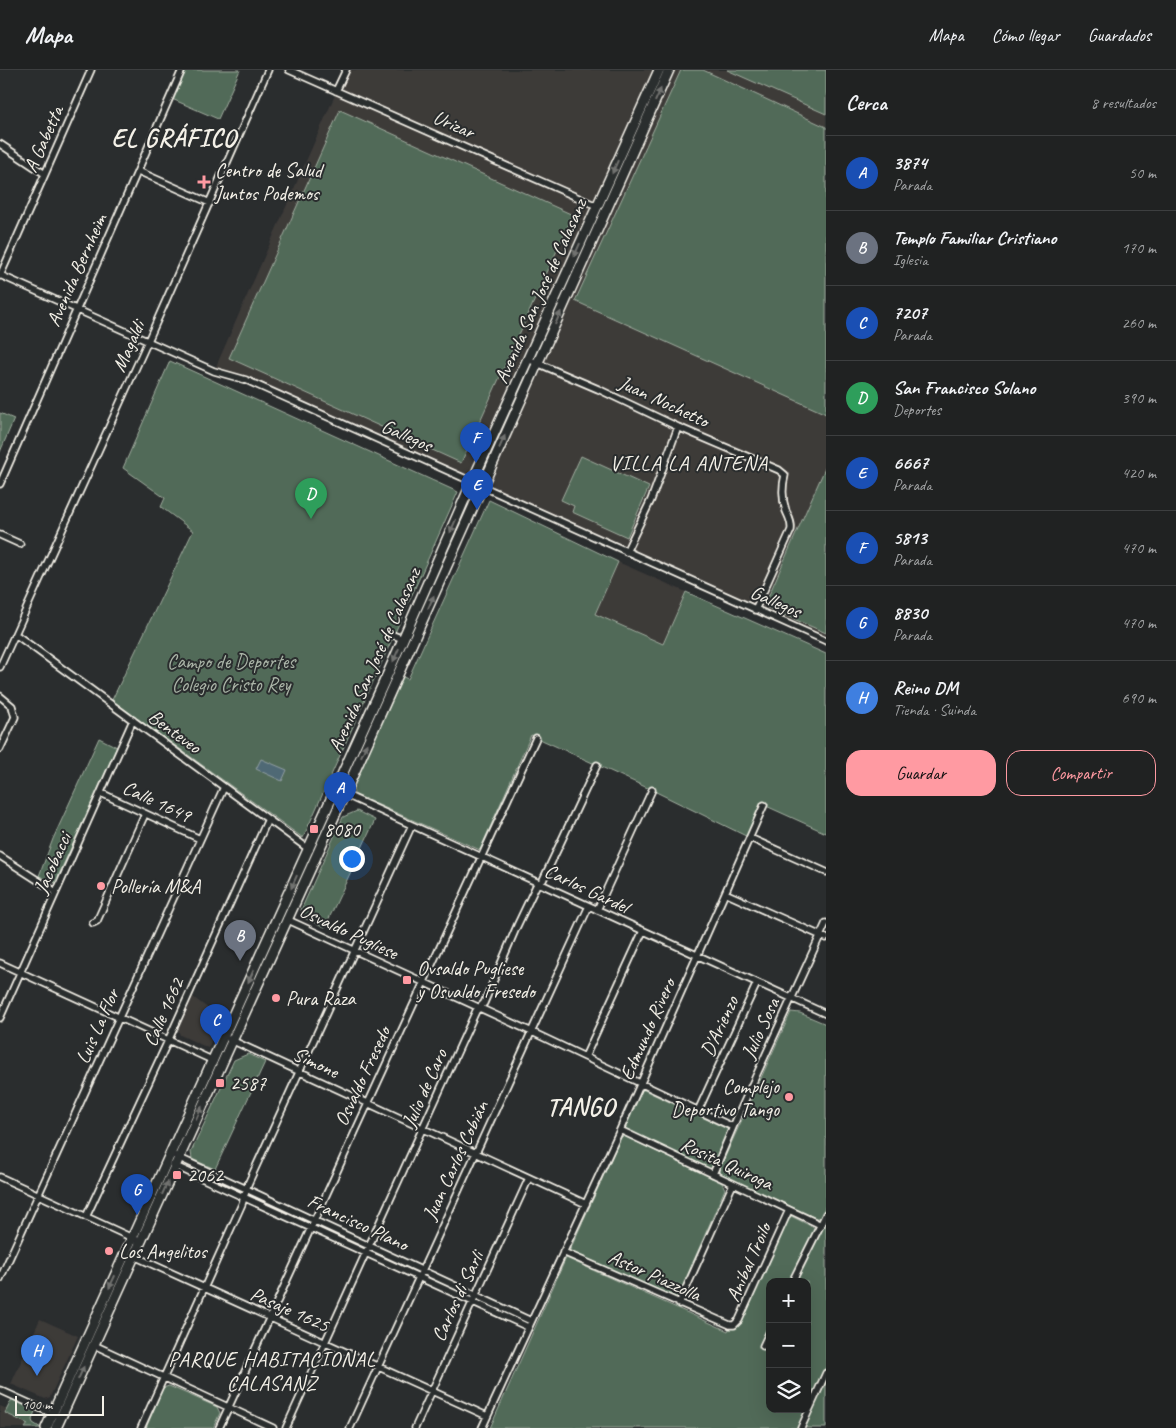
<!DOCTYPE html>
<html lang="es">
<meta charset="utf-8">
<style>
body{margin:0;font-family:Caveat,sans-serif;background:#2d2f2f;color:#f1f3f6}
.controls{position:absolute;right:15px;bottom:15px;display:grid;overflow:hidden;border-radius:10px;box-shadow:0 5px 20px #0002}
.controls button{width:45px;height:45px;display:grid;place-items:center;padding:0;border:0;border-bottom:1px solid #3d3f40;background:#202222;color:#f1f3f6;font:25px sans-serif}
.scale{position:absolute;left:15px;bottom:12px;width:89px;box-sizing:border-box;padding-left:5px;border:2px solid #f4f1e8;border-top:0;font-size:14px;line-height:18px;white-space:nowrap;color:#f4f1e8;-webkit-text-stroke:4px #2a2d2e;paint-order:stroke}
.you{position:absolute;left:351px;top:788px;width:18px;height:18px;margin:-12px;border:4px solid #fff;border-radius:50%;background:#1a73e8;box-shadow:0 0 0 8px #1a73e833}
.badge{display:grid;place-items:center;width:32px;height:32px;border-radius:50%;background:#ff9aa2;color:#fff;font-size:16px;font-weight:700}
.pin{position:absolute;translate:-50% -41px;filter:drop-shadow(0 1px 2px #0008)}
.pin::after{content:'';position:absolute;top:26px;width:18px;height:15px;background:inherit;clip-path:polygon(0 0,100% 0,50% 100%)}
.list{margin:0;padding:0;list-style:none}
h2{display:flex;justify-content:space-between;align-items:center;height:65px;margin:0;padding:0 20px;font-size:21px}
h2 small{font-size:16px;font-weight:400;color:#a2a4a5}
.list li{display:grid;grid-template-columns:32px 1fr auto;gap:15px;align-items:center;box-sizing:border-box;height:75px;padding:0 20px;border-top:1px solid #3d3f40}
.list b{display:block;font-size:19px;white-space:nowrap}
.list p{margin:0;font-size:16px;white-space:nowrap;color:#a2a4a5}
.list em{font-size:16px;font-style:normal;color:#a2a4a5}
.actions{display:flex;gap:10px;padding:15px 20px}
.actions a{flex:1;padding:11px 0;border:1px solid #ff9aa2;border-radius:15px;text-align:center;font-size:18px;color:#ff9aa2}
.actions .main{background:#ff9aa2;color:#111}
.icon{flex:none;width:28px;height:28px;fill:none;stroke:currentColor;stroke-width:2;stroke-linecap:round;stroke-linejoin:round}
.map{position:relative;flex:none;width:826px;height:1358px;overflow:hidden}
header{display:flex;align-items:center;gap:30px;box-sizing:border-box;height:70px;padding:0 25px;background:#202222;border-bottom:1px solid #3d3f40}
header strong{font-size:24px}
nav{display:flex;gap:28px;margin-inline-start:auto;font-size:18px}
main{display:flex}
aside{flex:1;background:#202222}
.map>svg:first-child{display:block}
.built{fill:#3d3a39}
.green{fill:#516b59;stroke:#a2aea0}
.water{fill:#506975;stroke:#929fa3}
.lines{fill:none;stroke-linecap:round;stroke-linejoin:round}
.street-casing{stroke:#f4f1e8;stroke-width:9}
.secondary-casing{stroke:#f4f1e8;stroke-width:12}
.street{stroke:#2a2d2e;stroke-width:5.5}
.secondary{stroke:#2a2d2e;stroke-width:9}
.oneway{fill:#71726f}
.poi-dot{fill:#ff9aa2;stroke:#2a2d2e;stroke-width:2}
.labels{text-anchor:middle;stroke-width:4;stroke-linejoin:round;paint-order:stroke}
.street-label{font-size:20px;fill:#f4f1e8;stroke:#2a2d2e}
.poi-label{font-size:20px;fill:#f4f1e8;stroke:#2a2d2e;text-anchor:start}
.park-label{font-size:20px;fill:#abb5a8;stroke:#2a2d2e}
.neighbourhood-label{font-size:21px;letter-spacing:1px;fill:#f4f1e8;stroke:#2a2d2e}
.district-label{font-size:25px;font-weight:bold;letter-spacing:1px;fill:#f4f1e8;stroke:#2a2d2e}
</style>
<header>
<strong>Mapa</strong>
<nav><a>Mapa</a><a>Cómo llegar</a><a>Guardados</a></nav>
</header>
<main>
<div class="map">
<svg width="826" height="1358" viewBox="0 0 826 1358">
<rect width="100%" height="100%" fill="#2a2d2e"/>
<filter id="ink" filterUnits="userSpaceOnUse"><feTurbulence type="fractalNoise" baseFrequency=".02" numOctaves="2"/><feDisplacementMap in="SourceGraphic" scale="10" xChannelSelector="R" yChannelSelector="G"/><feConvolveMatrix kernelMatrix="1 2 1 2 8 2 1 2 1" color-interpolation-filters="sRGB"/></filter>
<g filter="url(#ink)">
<path class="built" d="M 346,0 L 826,0 L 826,571 L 246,310 L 214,301 Z
M 618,492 L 686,522 L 663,574 L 595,544 Z
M 193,927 L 222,949 L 208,978 L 180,965 L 178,960 Z
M 40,1249 L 78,1266 L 50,1327 L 45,1329 L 11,1314 Z
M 0,1336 L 7,1339 L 5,1343 L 29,1354 L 25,1358 L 0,1358 Z"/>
<path class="green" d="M 185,0 L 240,0 L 218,49 L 172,29 Z
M 681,0 L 703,0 L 826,57 L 826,344 L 575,231 Z
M 727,0 L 826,0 L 826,44 Z
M 340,40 L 573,145 L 461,393 L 229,288 Z
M 170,291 L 458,422 L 303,768 L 112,630 L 193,461 L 161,437 L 165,428 L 123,398 Z
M 0,343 L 14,349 L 0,382 Z
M 581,386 L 649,417 L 627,467 L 572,442 L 574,436 L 561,430 Z
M 826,396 L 826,563 L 764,536 Z
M 489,430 L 618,492 L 595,544 L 663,574 L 686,522 L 826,584 L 826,763 L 764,735 L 750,768 L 652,720 L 531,665 L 480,780 L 354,724 L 353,716 L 403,607 L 408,609 Z
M 99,668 L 117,677 L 55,813 L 39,806 L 53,769 Z
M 357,741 L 375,750 L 325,857 L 304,848 L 301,840 L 343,747 Z
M 791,942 L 800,943 L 826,954 L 826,1135 L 820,1148 L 816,1148 L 720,1104 L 719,1100 Z
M 248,984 L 265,992 L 215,1099 L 192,1089 L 191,1082 L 234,990 Z
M 641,1020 L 644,1020 L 727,1059 L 728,1063 L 711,1099 L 708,1100 L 626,1060 L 625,1058 Z
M 624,1066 L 722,1113 L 725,1119 L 677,1229 L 673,1229 L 569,1182 L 621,1067 Z
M 826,1144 L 826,1358 L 490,1358 L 566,1188 L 728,1261 L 730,1257 L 740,1254 L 789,1147 L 791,1146 L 813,1157 L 815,1160 L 789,1212 L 770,1212 L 770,1255 L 761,1275 L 770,1261 L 770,1339 L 807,1339 L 807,1212 L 792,1212 Z
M 169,1316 L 217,1337 L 220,1343 L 213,1358 L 146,1358 L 163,1318 Z
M 12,1329 L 33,1339 L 35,1341 L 32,1350 L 33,1353 L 41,1358 L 25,1358 L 28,1354 L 5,1343 Z"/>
<path class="water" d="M 261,689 L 287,700 L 282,711 L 256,699 Z"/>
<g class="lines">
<g class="street-casing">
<path id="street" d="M 289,0 L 597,136
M 336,21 L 346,0
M 0,74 L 45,104
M 138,101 L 210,133
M 0,205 L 214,301 L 246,310 L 826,571
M 0,206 L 91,0
M 528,289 L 598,319 L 678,357 L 779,400 L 785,405 C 782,417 782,429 786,441 C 789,448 792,452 791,460 L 755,540
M 0,414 L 182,0
M 0,465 L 20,474
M 626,482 L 651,430 L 678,357
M 15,564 L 310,780
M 393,565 L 403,569
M 0,597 L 148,271 L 268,0
M 0,626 L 12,636 L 15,647 L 0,679
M 335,720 L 826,944
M 101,723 L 200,769
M 750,768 L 826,802
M 0,786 L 56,822
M 725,823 L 826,868
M 597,840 L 652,720
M 286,849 L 532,962 L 733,1057
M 93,853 L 97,851 L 145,744
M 0,893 L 214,991
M 0,948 L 133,650
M 229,969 L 586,1134
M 585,987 L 643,861
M 698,1041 L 757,913
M 620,1060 L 821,1155
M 171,1084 L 531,1251
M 173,1095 L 528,1257
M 713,1104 L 739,1043 L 826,853
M 0,1107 L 141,1172
M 86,1147 L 168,971 L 268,749
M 563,1182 L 730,1255 L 734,1255 L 739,1250 L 789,1140
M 134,1186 L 487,1346
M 0,1209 L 224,717
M 792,1212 L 826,1144
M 679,1234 L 733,1114
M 94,1275 L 273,1358
M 763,1276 L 770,1261
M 0,1320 L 55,1345
M 141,1358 L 242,1134 L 248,1114 L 412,755
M 219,1358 L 536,668
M 286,1358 L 476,941 L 484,933 L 517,856 L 536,816 L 543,810 L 597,695
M 350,1358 L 589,836
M 415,1358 L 529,1108
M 482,1358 L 620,1060 L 764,735
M 801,1358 L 826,1303"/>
</g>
<g class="secondary-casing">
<path id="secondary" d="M 46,1358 L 389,601 L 472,412 L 659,0
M 56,1358 L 344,725 L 669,0"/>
</g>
<use href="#street" class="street"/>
<use href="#secondary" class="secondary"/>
</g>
<defs><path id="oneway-solid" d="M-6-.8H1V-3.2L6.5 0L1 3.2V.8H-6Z" transform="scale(1.25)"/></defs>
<g class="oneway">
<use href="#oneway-solid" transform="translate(658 25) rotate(-66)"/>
<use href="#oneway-solid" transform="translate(615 97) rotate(114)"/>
<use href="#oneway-solid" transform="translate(577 180) rotate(114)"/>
<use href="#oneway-solid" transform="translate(558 248) rotate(-66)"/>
<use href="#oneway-solid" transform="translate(502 372) rotate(-66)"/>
<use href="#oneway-solid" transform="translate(453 456) rotate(114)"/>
<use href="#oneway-solid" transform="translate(431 532) rotate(-66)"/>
<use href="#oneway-solid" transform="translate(396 585) rotate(114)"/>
<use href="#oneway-solid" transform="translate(364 680) rotate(-66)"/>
<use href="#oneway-solid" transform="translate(294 812) rotate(114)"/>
<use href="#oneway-solid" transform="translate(251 906) rotate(114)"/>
<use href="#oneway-solid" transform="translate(199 1043) rotate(-66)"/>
<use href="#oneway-solid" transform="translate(165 1118) rotate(-66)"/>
<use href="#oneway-solid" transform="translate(112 1212) rotate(115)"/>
<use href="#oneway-solid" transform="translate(81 1303) rotate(-66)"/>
</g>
</g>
<g class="poi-dot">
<path d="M201.5 104.5h5v5h5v5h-5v5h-5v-5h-5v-5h5z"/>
<rect x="309" y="754" width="10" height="10" rx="2.5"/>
<circle cx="101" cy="816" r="5"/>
<rect x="402" y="905" width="10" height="10" rx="2.5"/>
<circle cx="276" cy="928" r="5"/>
<rect x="215" y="1008" width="10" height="10" rx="2.5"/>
<circle cx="789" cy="1027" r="5"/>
<rect x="172" y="1100" width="10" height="10" rx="2.5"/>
<circle cx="109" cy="1181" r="5"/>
</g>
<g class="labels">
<g class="street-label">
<text transform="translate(454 54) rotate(24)" y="7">Urizar</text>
<text transform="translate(43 69) rotate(-66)" y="7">A Gabetta</text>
<text transform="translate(76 200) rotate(-66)" y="7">Avenida Bernheim</text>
<text transform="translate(540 221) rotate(-66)" y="7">Avenida San José de Calasanz</text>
<text transform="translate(128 276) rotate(-66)" y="7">Magaldi</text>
<text transform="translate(664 331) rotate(25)" y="7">Juan Nochetto</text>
<text transform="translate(407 365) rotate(24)" y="7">Gallegos</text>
<text transform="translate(776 531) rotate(24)" y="7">Gallegos</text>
<text transform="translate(374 590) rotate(-66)" y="7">Avenida San José de Calasanz</text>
<text transform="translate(175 661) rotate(36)" y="7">Benteveo</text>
<text transform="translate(157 731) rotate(25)" y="7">Calle 1649</text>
<text transform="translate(52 793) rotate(-66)" y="7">Jacobacci</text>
<text transform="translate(587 818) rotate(25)" y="7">Carlos Gardel</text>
<text transform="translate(349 861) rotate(25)" y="7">Osvaldo Pugliese</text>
<text transform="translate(163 942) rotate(-66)" y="7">Calle 1662</text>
<text transform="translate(97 956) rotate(-66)" y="7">Luis La Flor</text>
<text transform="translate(719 956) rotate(-65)" y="7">D'Arienzo</text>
<text transform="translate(760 958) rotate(-65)" y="7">Julio Sosa</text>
<text transform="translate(647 959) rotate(-66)" y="7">Edmundo Rivero</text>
<text transform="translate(316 992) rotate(25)" y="7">Simone</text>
<text transform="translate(362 1006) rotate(-65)" y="7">Osvaldo Fresedo</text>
<text transform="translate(424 1018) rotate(-66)" y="7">Julio de Caro</text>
<text transform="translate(455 1090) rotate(-65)" y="7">Juan Carlos Cobián</text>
<text transform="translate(727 1093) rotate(25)" y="7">Rosita Quiroga</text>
<text transform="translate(358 1152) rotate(25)" y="7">Francisco Plano</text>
<text transform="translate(748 1192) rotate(-66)" y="7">Anibal Troilo</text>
<text transform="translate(655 1205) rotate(24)" y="7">Astor Piazzolla</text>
<text transform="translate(457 1226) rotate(-65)" y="7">Carlos di Sarli</text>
<text transform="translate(290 1239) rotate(24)" y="7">Pasaje 1625</text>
</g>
<g class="poi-label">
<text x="215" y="107">Centro de Salud<tspan x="215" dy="23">Juntos Podemos</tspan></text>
<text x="324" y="766">8080</text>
<text x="111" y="823">Pollería M&amp;A</text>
<text x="417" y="905">Ovsaldo Pugliese<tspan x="417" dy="23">y Osvaldo Fresedo</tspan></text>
<text x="286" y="935">Pura Raza</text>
<text x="230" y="1020">2587</text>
<text x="779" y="1023" text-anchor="end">Complejo<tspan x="779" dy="23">Deportivo Tango</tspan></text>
<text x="187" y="1112">2062</text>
<text x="119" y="1188">Los Angelitos</text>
</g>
<g class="park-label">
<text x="231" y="598">Campo de Deportes<tspan x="231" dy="23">Colegio Cristo Rey</tspan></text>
</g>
<g class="neighbourhood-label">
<text x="689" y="400">VILLA LA ANTENA</text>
<text x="272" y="1296">PARQUE HABITACIONAL<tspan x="272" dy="24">CALASANZ</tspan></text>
</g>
<g class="district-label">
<text x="174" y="76">EL GRÁFICO</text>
<text x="581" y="1045">TANGO</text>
</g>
</g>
</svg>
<div class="controls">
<button>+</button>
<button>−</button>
<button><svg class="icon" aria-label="layers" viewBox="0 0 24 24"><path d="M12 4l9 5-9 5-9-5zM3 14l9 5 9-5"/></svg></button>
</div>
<div class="scale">100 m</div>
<div class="you"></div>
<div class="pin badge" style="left:340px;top:743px;background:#1a4fb4">A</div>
<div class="pin badge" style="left:240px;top:891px;background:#6b7280">B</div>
<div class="pin badge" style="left:216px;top:975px;background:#1a4fb4">C</div>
<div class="pin badge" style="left:311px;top:449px;background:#2e9e5b">D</div>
<div class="pin badge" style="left:477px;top:440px;background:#1a4fb4">E</div>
<div class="pin badge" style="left:476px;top:393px;background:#1a4fb4">F</div>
<div class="pin badge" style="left:137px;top:1145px;background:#1a4fb4">G</div>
<div class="pin badge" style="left:37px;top:1306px;background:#3f7fe0">H</div>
</div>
<aside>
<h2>Cerca<small>8 resultados</small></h2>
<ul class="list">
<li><span class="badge" style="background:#1a4fb4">A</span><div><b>3874</b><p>Parada</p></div><em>50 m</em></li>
<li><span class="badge" style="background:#6b7280">B</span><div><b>Templo Familiar Cristiano</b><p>Iglesia</p></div><em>170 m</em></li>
<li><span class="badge" style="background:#1a4fb4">C</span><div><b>7207</b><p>Parada</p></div><em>260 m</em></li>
<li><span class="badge" style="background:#2e9e5b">D</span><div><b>San Francisco Solano</b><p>Deportes</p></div><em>390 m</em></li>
<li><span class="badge" style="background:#1a4fb4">E</span><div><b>6667</b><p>Parada</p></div><em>420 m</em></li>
<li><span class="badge" style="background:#1a4fb4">F</span><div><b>5813</b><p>Parada</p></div><em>470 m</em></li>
<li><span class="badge" style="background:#1a4fb4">G</span><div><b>8830</b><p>Parada</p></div><em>470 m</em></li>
<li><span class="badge" style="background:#3f7fe0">H</span><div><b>Reino DM</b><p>Tienda · Suinda</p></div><em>690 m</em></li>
</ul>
<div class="actions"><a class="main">Guardar</a><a>Compartir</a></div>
</aside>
</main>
